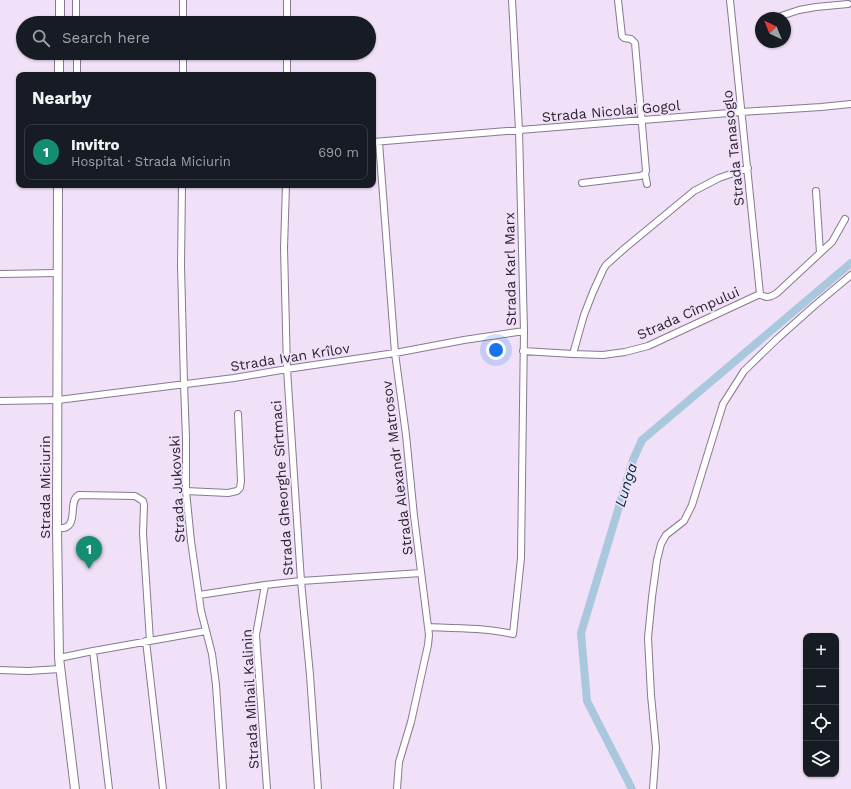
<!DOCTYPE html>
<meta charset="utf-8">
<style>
body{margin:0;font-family:"Work Sans",sans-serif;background:#20242c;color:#f1f3f6}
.controls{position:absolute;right:12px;bottom:12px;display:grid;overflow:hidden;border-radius:8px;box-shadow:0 1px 3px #0004}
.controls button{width:36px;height:36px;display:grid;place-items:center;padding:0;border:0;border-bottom:1px solid #363941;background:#171b24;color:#f1f3f6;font:20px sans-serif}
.compass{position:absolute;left:755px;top:12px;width:36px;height:36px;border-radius:50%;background:#171b24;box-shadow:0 1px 3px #0004;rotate:317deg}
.you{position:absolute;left:496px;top:350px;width:14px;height:14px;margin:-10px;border:3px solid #fff;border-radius:50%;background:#1a73e8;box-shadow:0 0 0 6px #1a73e833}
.badge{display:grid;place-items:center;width:26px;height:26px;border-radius:50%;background:#148d71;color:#fff;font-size:13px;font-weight:700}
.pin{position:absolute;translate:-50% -33px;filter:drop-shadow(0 1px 2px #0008)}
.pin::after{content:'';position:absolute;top:21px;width:14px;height:12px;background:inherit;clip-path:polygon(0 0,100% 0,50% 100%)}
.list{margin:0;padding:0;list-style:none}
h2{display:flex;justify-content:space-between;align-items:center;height:52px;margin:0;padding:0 16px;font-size:17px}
h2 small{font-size:13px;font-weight:400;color:#9ea1a6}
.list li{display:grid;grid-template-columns:26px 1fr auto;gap:12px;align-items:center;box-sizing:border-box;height:56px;margin:0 8px 8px;padding:0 8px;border:1px solid #363941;border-radius:8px}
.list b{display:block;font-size:15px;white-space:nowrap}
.list p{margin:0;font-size:13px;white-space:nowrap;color:#9ea1a6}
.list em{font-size:13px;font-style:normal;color:#9ea1a6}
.icon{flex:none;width:22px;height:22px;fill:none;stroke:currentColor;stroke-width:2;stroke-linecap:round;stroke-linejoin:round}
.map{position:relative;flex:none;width:851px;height:789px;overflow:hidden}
.search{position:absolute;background:#171b24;box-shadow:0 1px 3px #0004;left:16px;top:16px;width:360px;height:44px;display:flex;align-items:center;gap:10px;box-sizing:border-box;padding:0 14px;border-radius:22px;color:#9ea1a6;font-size:15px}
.panel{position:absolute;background:#171b24;box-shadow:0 1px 3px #0004;left:16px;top:72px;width:360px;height:116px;border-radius:8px}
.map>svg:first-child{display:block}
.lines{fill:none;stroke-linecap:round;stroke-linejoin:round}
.river{stroke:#aac8dd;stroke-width:8}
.minor-casing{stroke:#87798f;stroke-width:8}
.major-casing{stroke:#87798f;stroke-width:10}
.minor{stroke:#fff;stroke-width:6}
.major{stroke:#fff;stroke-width:8}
.labels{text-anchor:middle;stroke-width:3.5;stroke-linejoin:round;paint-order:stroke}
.street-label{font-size:14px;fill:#29242d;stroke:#f0e1f9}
.water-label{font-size:15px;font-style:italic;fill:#032d43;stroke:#f0e1f9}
</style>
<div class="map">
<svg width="851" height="789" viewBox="0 0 851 789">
<rect width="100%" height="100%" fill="#f0e1f9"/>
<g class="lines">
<path class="river" d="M 632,789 L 587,701 L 581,633 L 633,460 L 642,440 L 851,263"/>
<g class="minor-casing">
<path id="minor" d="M 76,0 L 76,23
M 618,0 L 622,36 L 624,38 L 631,39 L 635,43 L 646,171 L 645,174 L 647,184
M 730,0 L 760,294
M 781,16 L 799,10 L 816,7 L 848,4
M 183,23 L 183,0
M 287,23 L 287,0
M 77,53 L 77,75
M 183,75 L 183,53
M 287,75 L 287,53
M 373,142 L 741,112 L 821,107 L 851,104
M 379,142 L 395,353 L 406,435 L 414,516 L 429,635 L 428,645 L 411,722 L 399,762 L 397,789
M 582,183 L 640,176 L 645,174
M 182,185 L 181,265 L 184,384 L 186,438 L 186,491 L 191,541 L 201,611 L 212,654 L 216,685 L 223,789
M 286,185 L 284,248 L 287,369 L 301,581 L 310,675 L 318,789
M 820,253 L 832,242 L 845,219
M 0,274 L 58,273
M 523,351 L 573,354 L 603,355 L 625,352 L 648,346 L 760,294 C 766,299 771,297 777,293 L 820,253 L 816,191
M 573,354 L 584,315 L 593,292 L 603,270 L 606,265 L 625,248 L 694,191 L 719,178 L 748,168
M 0,401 L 58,400 L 234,378 L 287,369 L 395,353 L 464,340 L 524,331
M 186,491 L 228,493 L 237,491 L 240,488 L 241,481 L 238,414
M 57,528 C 82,531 66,501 79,495 L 135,496 L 143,501 L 144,505 L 143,534 L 150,641
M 265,585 L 256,635 L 267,789
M 199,595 L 265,585 L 301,581 L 421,573
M 428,627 C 457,628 485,628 513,634 L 521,558 L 524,331 L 519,130 L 512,0
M 146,641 L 163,789
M 93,651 L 109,789
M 59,658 L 93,651 L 206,631
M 0,670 L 28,671 L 60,669
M 653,789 L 656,748 L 651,695 L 648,638 L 652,597 L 657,560 L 661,544 L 666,535 L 684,521 L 692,505 L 723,404 L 744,371 L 777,339 L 814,306 L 851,275"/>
</g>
<g class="major-casing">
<path id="major" d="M 60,23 L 60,0
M 59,75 L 59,53
M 58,185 L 57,528 L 59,658 L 75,789"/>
</g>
<use href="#minor" class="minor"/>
<use href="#major" class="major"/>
</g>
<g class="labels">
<g class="street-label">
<text transform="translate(611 111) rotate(-5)" y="5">Strada Nicolai Gogol</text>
<text transform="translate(733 148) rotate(-96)" y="5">Strada Tanasoglo</text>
<text transform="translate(510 269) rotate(-91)" y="5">Strada Karl Marx</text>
<text transform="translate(688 313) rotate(-24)" y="5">Strada Cîmpului</text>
<text transform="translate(290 357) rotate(-9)" y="5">Strada Ivan Krîlov</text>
<text transform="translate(397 468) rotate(-97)" y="5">Strada Alexandr Matrosov</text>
<text transform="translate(45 487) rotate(-90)" y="5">Strada Miciurin</text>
<text transform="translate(282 488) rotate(-94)" y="5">Strada Gheorghe Sîrtmaci</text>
<text transform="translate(177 489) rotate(-93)" y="5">Strada Jukovski</text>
<text transform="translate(250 699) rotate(-93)" y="5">Strada Mihail Kalinin</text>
</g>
<g class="water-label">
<text transform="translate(626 485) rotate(-73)" y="5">Lunga</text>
</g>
</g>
</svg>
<div class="controls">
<button>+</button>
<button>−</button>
<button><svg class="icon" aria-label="locate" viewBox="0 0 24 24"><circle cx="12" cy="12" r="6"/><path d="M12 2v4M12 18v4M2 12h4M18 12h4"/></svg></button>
<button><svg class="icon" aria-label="layers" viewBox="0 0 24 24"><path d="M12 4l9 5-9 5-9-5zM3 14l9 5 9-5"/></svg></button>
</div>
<svg class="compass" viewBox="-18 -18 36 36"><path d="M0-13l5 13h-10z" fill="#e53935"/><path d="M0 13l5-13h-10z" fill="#9ea1a6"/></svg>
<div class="you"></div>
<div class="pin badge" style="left:89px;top:569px">1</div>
<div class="search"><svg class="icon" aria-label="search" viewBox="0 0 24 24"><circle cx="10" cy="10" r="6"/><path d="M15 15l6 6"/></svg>Search here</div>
<section class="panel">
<h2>Nearby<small></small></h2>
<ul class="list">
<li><span class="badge">1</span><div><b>Invitro</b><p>Hospital · Strada Miciurin</p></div><em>690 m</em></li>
</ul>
</section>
</div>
